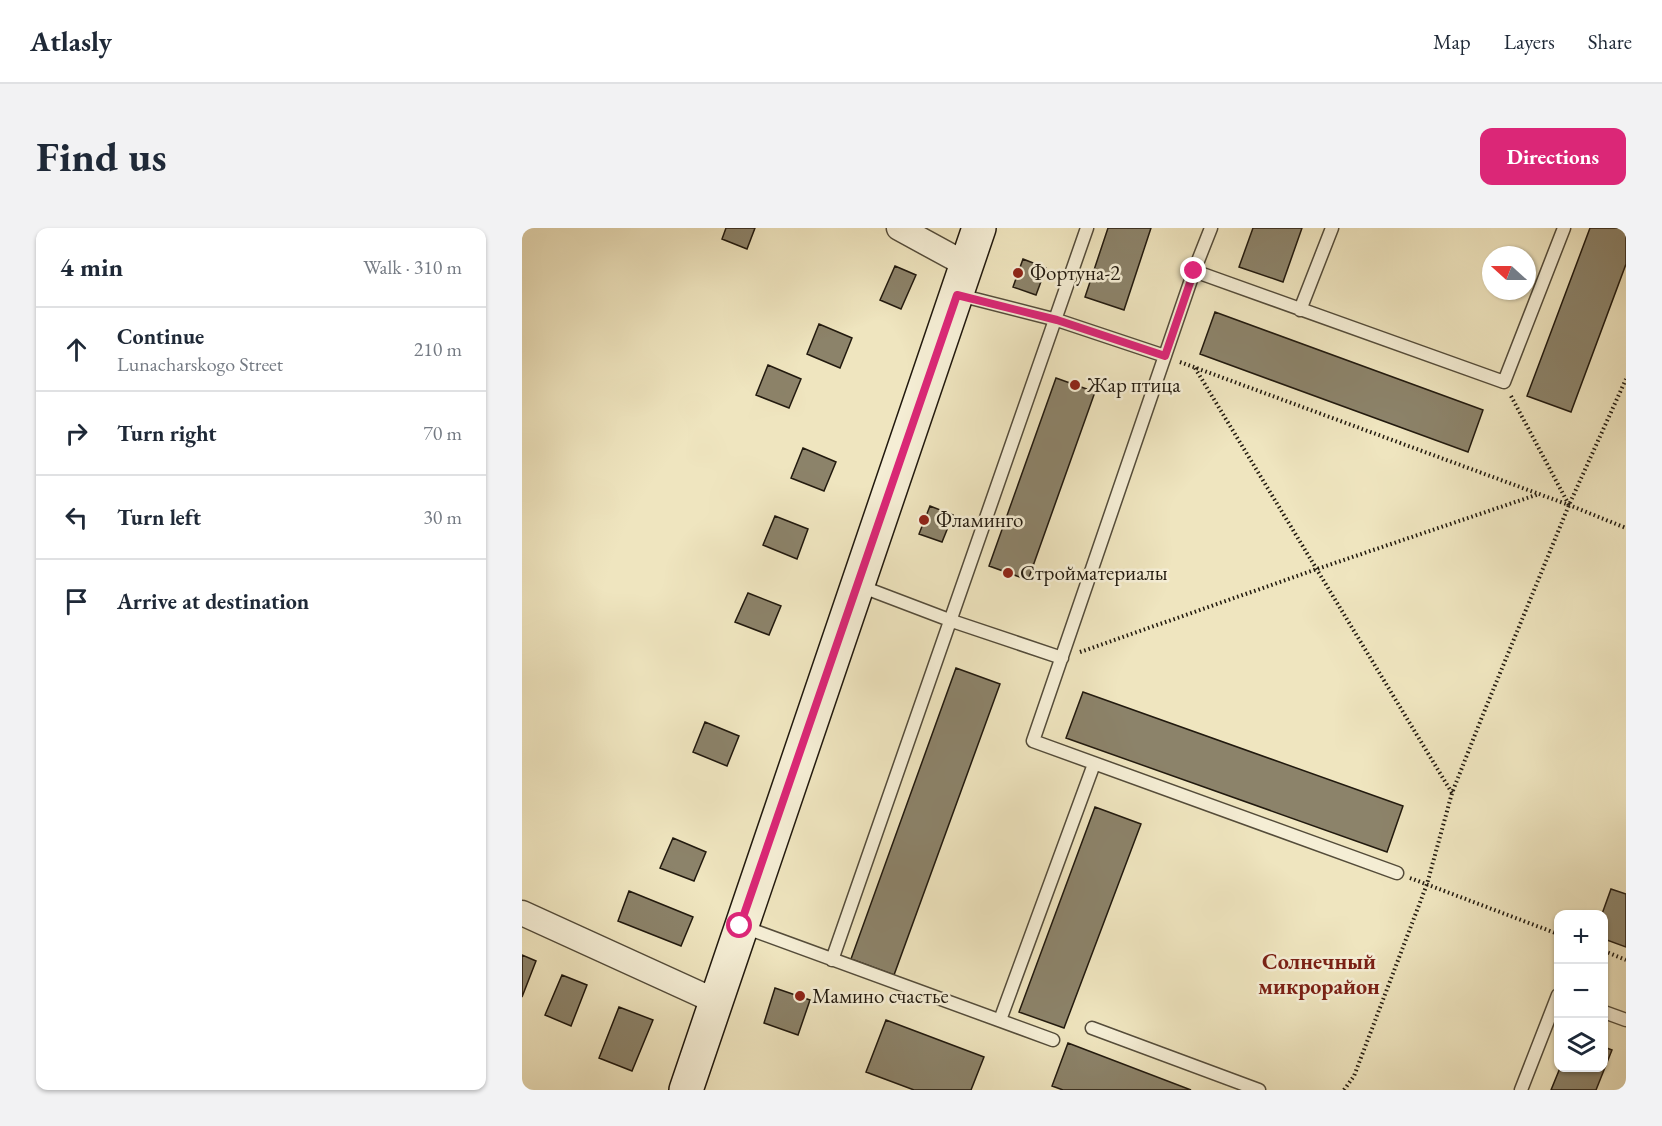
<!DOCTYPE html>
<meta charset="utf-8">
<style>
body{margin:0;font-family:"EB Garamond",serif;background:#f2f2f3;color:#1f2937}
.controls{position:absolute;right:18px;bottom:18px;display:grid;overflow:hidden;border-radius:12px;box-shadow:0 2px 4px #0004}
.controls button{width:54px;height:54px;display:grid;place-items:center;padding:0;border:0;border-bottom:2px solid #e0e1e3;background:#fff;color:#1f2937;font:30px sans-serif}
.compass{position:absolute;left:960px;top:18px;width:54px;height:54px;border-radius:50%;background:#fff;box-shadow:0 2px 4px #0004;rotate:291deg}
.stop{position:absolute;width:18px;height:18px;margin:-14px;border:4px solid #db2777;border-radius:50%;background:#fff}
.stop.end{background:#db2777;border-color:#fff;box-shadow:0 2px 6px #0008}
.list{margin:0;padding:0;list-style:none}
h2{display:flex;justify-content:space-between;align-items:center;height:78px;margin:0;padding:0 24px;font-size:26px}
h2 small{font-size:20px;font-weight:400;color:#747a83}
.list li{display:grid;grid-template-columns:39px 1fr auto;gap:18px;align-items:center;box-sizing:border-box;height:84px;padding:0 24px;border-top:2px solid #e0e1e3}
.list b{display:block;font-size:22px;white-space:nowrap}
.list p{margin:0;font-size:20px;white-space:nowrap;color:#747a83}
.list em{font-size:20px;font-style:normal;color:#747a83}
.icon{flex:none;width:33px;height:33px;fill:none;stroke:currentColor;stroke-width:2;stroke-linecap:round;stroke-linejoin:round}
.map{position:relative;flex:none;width:1104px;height:862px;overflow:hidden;border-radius:12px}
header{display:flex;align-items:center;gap:36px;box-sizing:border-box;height:84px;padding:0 30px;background:#fff;border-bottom:2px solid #e0e1e3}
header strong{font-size:28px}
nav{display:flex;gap:33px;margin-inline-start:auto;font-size:21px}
.intro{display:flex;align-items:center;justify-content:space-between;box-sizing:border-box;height:144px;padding:0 36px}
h1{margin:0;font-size:42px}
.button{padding:15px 27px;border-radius:12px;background:#db2777;color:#fff;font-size:21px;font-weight:700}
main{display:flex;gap:36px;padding:0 36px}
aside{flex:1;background:#fff;border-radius:12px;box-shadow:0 2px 4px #0004}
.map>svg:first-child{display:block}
.building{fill:#8c836a;stroke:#21190e;stroke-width:1.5}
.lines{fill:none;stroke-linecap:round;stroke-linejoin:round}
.lane-casing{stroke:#544c3a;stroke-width:15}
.street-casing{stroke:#544c3a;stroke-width:27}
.secondary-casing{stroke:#21190e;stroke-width:36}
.path{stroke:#21190e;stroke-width:4;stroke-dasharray:1.5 3;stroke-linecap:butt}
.lane{stroke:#f5eed5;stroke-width:12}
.street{stroke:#f5eed5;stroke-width:24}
.secondary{stroke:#f5eed5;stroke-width:33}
.route{stroke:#db2777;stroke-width:8}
.poi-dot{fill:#8f2418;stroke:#f5eed5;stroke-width:2}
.labels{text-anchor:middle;stroke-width:5;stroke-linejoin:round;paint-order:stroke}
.poi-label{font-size:21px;fill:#21190e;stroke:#f5eed5;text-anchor:start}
.neighbourhood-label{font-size:22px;font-weight:bold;fill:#7a1f14;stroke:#f5eed5}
</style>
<header>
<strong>Atlasly</strong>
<nav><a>Map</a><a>Layers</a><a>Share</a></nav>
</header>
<div class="intro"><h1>Find us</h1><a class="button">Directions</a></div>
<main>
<aside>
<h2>4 min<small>Walk · 310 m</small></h2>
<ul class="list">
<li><svg class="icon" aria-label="ahead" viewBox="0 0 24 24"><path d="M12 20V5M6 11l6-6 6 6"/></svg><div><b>Continue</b><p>Lunacharskogo Street</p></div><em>210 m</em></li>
<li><svg class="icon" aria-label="right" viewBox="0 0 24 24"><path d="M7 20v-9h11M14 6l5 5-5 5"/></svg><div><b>Turn right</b></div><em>70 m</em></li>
<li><svg class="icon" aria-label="left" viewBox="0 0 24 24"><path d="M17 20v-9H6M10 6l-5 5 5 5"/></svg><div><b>Turn left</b></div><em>30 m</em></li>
<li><svg class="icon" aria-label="arrive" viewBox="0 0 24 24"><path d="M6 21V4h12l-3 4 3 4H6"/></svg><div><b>Arrive at destination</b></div></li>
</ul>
</aside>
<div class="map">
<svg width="1104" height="862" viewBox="0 0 1104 862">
<rect width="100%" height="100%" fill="#efe5bf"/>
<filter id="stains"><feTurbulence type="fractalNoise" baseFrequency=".00333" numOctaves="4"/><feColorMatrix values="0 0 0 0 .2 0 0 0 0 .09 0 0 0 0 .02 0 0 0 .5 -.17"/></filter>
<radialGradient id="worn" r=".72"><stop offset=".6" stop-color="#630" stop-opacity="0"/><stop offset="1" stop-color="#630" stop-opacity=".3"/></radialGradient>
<path class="building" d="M 204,0 L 233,0 L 225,21 L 200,11 Z
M 586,0 L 629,0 L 602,82 L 563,69 Z
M 731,0 L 780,0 L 761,54 L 717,39 Z
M 1068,0 L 1104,0 L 1104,36 L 1049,184 L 1005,168 Z
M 501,31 L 524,40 L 514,67 L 491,59 Z
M 373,38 L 394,47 L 379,81 L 358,72 Z
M 693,84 L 961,182 L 946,224 L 678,126 Z
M 297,96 L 330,110 L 318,140 L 285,126 Z
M 246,137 L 279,151 L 267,180 L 234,167 Z
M 534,150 L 573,164 L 506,352 L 467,338 Z
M 281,220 L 314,234 L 302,263 L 269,250 Z
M 408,278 L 431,287 L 420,314 L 397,306 Z
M 253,288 L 286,301 L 275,331 L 241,317 Z
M 226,365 L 259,378 L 247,407 L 213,394 Z
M 434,440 L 478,456 L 372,747 L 329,731 Z
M 561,464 L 881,578 L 865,624 L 544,510 Z
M 183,494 L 217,508 L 205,538 L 171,524 Z
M 573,579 L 619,596 L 542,800 L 497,784 Z
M 151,610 L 184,624 L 172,653 L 138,640 Z
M 1089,661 L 1104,666 L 1104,719 L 1082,711 L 1082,686 L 1080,686 Z
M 107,663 L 171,689 L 159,718 L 96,693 Z
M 0,727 L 14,733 L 0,769 Z
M 40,747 L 65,757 L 49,798 L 23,787 Z
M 253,760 L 288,772 L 276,807 L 242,795 Z
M 97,779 L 131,792 L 110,843 L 77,830 Z
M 364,792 L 462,829 L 449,862 L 392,862 L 344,844 Z
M 546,815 L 669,862 L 541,862 L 530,858 Z
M 1082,819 L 1090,822 L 1074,862 L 1029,862 L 1038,840 L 1082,840 Z"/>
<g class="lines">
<g class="lane-casing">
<path id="lane" d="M 672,43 L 689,0
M 437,67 L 535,92 L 643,128
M 778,82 L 810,0
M 338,358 L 430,393 L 540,430
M 875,645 L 511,513 L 672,43 L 982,154 L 1042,0
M 222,699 L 531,812
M 310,732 L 565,0
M 1082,784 L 1104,792
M 478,792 L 572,536
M 570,800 L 737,862
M 999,862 L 1036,767"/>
</g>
<g class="street-casing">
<path id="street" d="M 377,0 L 445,37
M 0,685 L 193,773"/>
</g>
<g class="secondary-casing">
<path id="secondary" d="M 164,862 L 457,0"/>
</g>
<path class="path" d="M 658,134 L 1047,277 L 1104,300
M 673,140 L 930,565
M 989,168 L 1047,277
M 558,424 L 795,341 L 1017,266
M 888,650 L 1036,706
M 1082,723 L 1104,732
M 822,862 L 832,848 L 905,656 L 930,565 L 960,489 L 1047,277 L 1104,151"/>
<use href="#lane" class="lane"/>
<use href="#street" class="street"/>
<use href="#secondary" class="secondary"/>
</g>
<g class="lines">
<path class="route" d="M 218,698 L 435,67 L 535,92 L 643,128 L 672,43"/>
</g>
<g class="poi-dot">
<circle cx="496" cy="45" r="6"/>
<circle cx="553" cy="157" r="6"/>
<circle cx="402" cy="292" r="6"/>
<circle cx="486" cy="345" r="6"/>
<circle cx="278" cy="768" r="6"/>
</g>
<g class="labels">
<g class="poi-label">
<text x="508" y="52">Фортуна-2</text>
<text x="565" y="164">Жар птица</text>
<text x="414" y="299">Фламинго</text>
<text x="498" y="352">Стройматериалы</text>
<text x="290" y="775">Мамино счастье</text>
</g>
<g class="neighbourhood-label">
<text x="797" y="741">Солнечный<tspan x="797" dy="25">микрорайон</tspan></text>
</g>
</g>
<rect width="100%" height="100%" filter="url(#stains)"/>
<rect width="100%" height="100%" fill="url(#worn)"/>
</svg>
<div class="controls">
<button>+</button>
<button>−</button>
<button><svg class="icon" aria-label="layers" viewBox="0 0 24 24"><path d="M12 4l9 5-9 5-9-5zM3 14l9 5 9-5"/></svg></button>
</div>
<svg class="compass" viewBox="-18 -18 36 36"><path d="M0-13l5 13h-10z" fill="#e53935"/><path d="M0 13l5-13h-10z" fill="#747a83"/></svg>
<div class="stop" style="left:218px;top:698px"></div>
<div class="stop end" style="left:672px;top:43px"></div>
</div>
</main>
